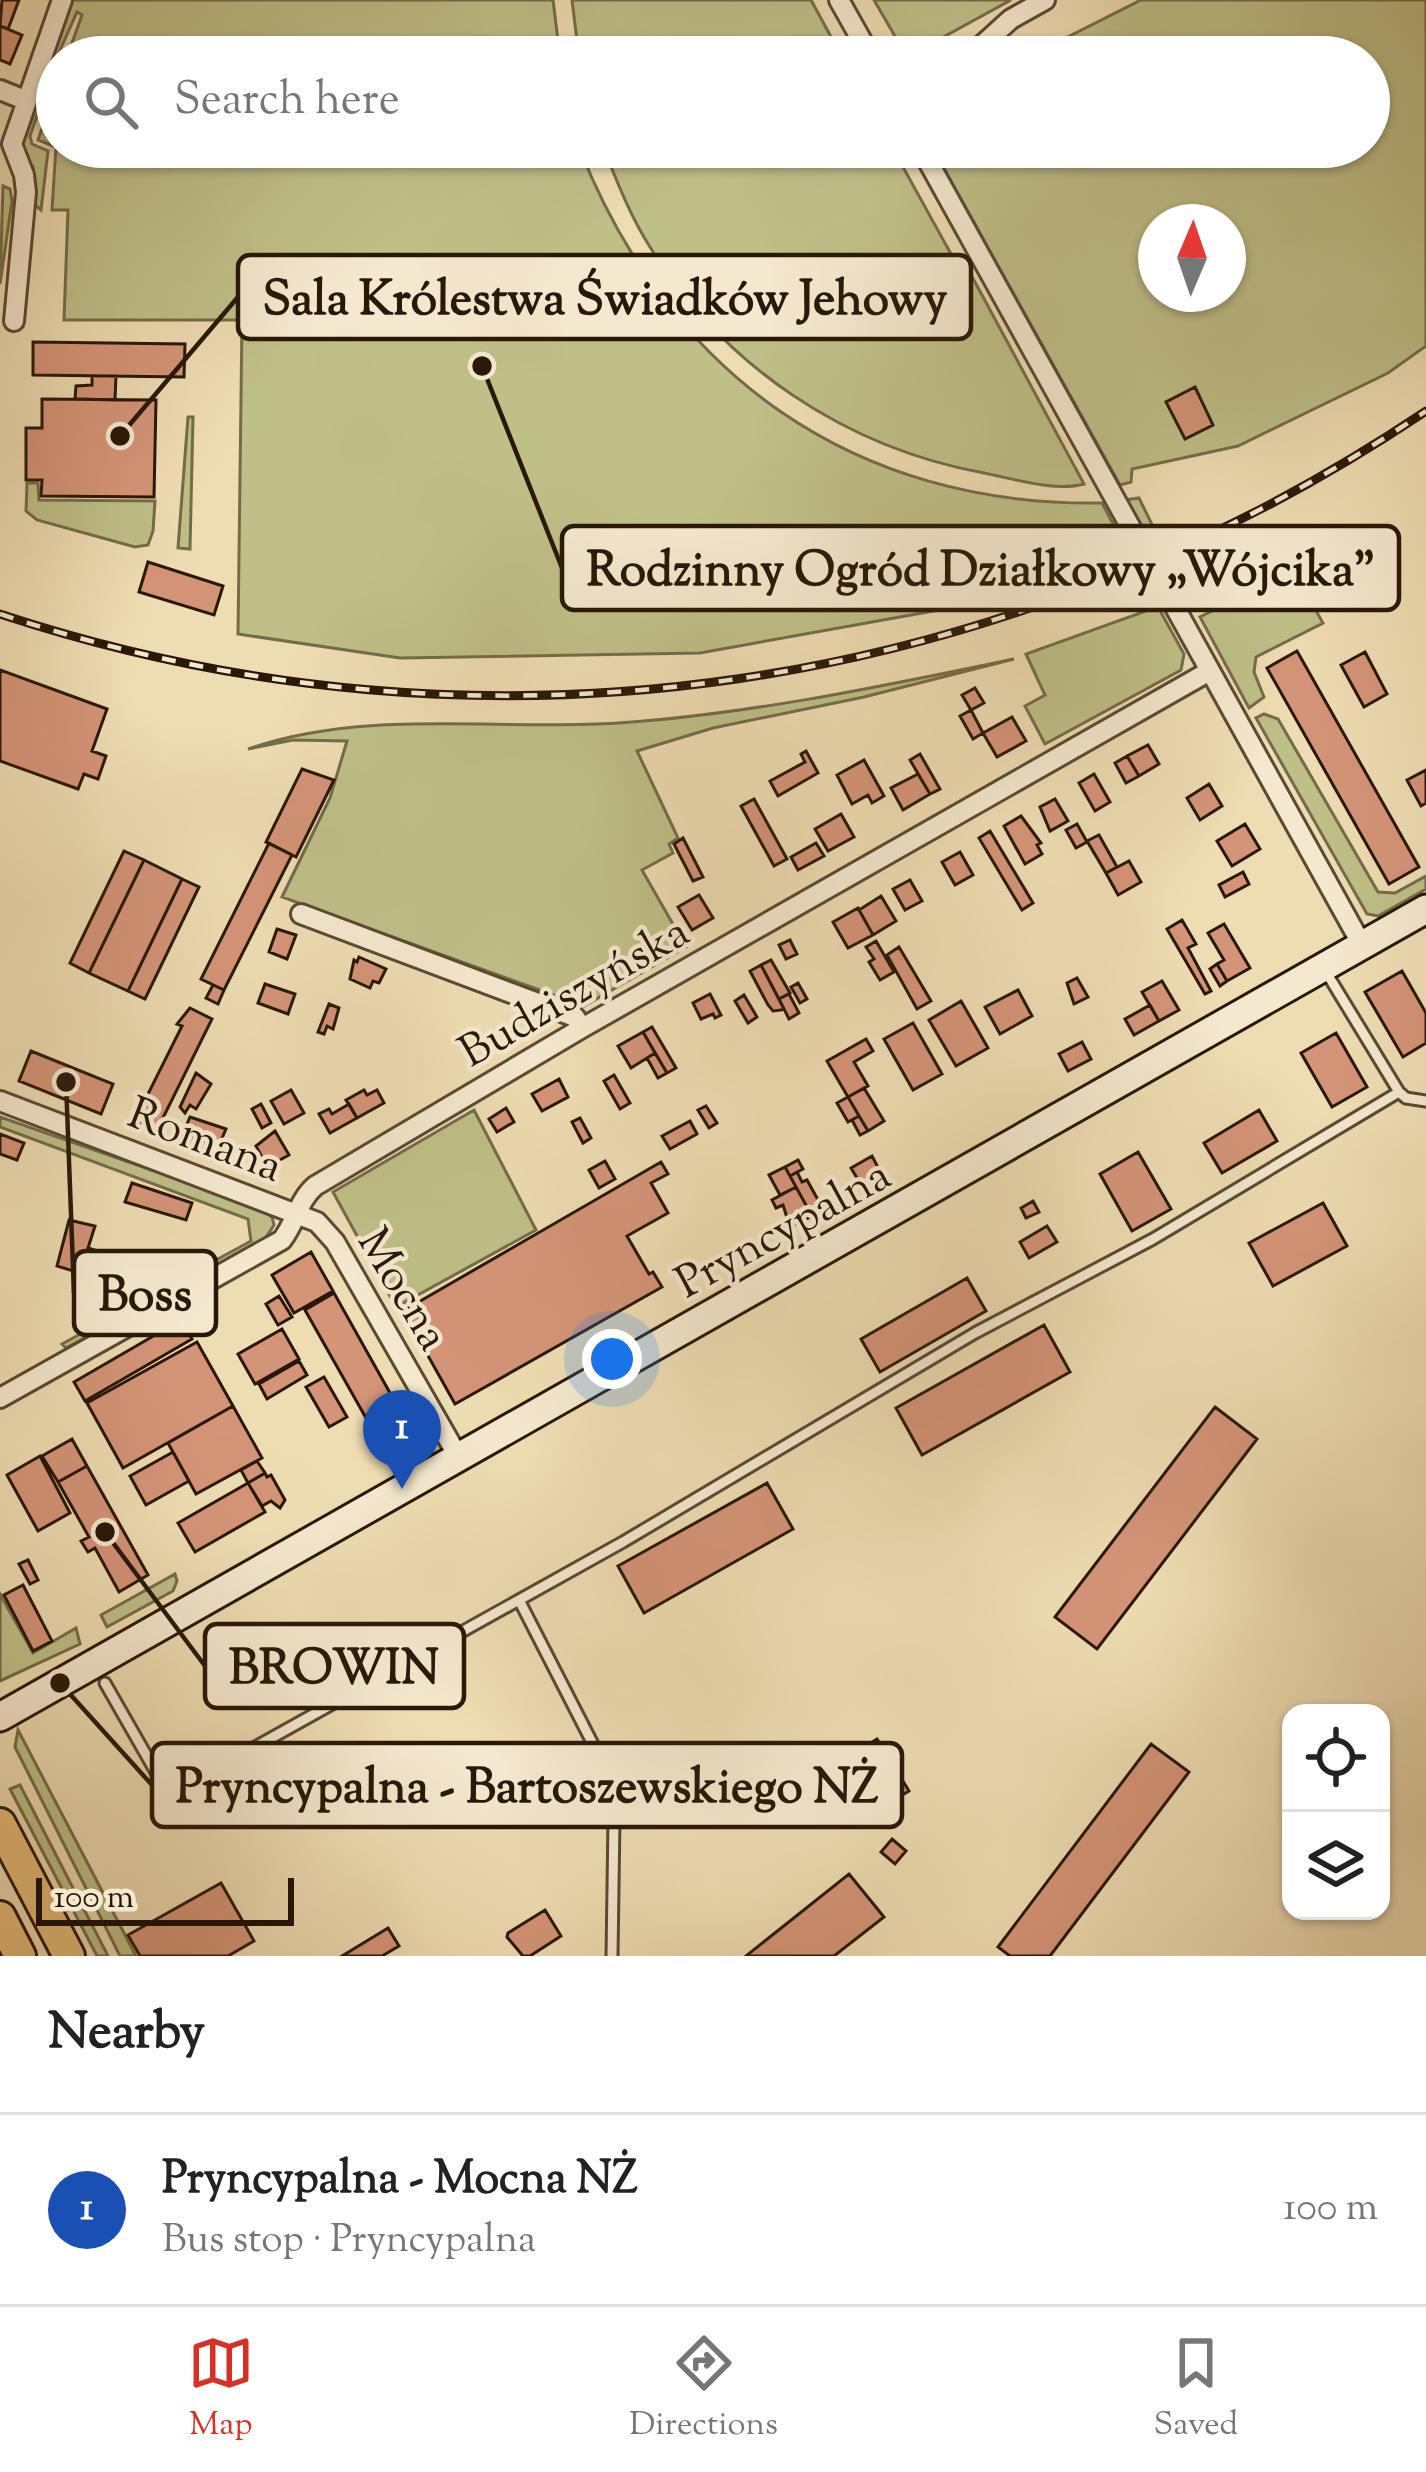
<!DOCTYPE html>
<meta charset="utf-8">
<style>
body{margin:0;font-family:"Sorts Mill Goudy",serif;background:#f2f2f2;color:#222}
.controls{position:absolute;right:36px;bottom:36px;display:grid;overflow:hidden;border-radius:24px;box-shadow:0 3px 9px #0004}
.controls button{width:108px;height:108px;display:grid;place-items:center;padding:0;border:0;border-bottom:3px solid #e0e0e0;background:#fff;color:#222;font:60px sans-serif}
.compass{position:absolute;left:1138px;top:204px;width:108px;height:108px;border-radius:50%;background:#fff;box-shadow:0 3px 9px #0004;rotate:2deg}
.scale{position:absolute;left:36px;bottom:30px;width:258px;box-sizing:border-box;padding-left:12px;border:6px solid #291808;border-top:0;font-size:33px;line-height:42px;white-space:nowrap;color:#291808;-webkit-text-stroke:9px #f4e8ce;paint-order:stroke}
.you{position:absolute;left:612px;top:1359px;width:42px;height:42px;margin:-30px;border:9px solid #fff;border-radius:50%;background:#1a73e8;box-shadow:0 0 0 18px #1a73e833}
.badge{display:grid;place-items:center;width:78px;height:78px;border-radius:50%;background:#d93025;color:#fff;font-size:39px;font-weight:700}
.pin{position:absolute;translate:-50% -99px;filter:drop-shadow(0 3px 6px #0008)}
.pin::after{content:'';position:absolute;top:63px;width:42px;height:36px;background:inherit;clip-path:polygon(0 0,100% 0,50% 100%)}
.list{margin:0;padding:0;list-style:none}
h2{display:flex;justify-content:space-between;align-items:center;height:156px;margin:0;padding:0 48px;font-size:51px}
h2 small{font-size:39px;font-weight:400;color:#767676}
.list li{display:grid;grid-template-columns:78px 1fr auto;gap:36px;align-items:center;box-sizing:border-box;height:192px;padding:0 48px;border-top:3px solid #e0e0e0}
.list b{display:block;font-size:45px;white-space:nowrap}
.list p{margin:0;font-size:39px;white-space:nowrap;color:#767676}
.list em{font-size:39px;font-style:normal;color:#767676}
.icon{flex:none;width:66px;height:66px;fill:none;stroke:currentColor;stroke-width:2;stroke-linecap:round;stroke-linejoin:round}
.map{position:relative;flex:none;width:1426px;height:1956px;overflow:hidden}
.search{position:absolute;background:#fff;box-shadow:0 3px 9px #0004;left:36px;right:36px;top:36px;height:132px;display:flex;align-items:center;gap:30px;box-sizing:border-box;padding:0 42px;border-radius:66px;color:#767676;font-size:45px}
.sheet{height:348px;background:#fff}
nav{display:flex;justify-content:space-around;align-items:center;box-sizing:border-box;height:168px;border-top:3px solid #e0e0e0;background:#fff;font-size:33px;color:#767676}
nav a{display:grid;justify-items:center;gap:6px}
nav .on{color:#d93025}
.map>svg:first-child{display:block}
.green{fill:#bfbf88;stroke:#746c48;stroke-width:3;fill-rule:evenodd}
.building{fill:#d49478;stroke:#291808;stroke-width:3}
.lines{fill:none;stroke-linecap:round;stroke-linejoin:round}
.lane-casing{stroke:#5a4933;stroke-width:15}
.street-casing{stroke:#5a4933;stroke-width:24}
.secondary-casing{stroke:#291808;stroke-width:33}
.primary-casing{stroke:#291808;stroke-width:36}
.lane{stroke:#f4e8ce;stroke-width:9}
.street{stroke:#f4e8ce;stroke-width:18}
.secondary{stroke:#f4e8ce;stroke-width:27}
.primary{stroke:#e7be7a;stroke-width:30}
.rail-casing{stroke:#291808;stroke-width:9}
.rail{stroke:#f4e8ce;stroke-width:4.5;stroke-dasharray:14;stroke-linecap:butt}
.labels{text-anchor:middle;stroke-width:9;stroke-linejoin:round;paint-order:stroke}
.street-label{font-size:45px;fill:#291808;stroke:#f4e8ce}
.leader{fill:none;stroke:#291808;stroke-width:4.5}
.callout-dot{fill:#291808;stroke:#f4e8ce;stroke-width:4.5}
.callout{fill:#f4e8ce;stroke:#291808;stroke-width:4.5}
.callout-label{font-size:48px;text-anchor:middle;font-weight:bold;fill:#291808}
</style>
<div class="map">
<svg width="1426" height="1956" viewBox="0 0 1426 1956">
<rect width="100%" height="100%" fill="#eedcb3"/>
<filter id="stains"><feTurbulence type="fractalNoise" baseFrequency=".00167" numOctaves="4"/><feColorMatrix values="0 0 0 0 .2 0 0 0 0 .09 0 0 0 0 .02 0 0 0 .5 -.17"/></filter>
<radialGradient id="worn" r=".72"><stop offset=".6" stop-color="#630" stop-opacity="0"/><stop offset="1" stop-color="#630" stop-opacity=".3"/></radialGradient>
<path class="green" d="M 69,0 L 553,0 L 560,57 L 67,57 L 82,15 L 77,12 L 57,57 L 30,136 L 32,144 L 48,151 L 41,210 L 33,203 L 33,167 L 24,158 L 20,141 Z
M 572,0 L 811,0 L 842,57 L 579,57 Z
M 874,0 L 1011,0 L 907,57 Z
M 1141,0 L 1426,0 L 1426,346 L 1388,373 L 1238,446 L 1132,469 L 1131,482 L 1120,485 L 932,147 L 1369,147 L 1369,57 L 1028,57 ZM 1156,222 L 1228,222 L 1228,294 L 1156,294 Z
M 57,87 L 57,147 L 579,147 C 668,375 855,507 1102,503 L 1135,565 L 1125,569 L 1111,543 L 989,601 L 700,653 L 400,658 L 238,634 L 242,320 L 64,320 L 68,210 L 52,210 L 56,147 L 38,140 Z
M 603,147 L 892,147 L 962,274 L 969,271 L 1084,484 C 1055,492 1014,479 984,473 C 847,448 724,367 650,247 C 630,216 617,181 603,147 Z
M 3,186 L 10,189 L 12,201 L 0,284 Z
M 188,417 L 193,417 L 190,549 L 178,548 Z
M 27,483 L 38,483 L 39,500 L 155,501 L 153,531 L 148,545 L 135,547 L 37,520 L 26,511 Z
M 1139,498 L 1165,551 L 1154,555 L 1125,500 Z
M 1282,550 L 1323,623 L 1256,657 L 1254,672 L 1264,697 L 1249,708 L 1200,617 L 1220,607 L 1209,581 Z
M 1147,587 L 1184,654 L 1181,670 L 1045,744 L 1025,706 L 1045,695 L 1026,654 L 1146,611 L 1136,591 Z
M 1014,659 L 864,697 L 713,728 L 637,751 L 678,838 L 669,844 L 673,853 L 642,870 L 686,947 L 584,1006 L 282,897 L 330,798 L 347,741 L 293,740 L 248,749 C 366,708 496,731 618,723 C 751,714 883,686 1014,659 Z
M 1264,714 L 1278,719 L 1378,892 L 1395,893 L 1426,876 L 1426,889 L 1378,916 L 1367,914 L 1256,718 Z
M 474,1110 L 536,1230 L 396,1307 L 333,1192 Z
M 0,1117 L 260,1208 L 272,1217 L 274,1225 L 265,1239 L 66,1348 L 62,1344 L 251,1241 L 248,1219 L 0,1127 Z
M 175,1574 L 177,1581 L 173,1591 L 107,1627 L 101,1615 Z
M 0,1594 L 33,1653 L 76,1628 L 80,1644 L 0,1681 Z
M 18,1730 L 136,1956 L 120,1956 L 15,1747 Z
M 20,1785 L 108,1956 L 97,1956 L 10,1789 Z"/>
<path class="building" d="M 2,0 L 19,0 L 8,29 L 0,26 Z
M 0,26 L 22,35 L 10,64 L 0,60 Z
M 33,342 L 185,344 L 184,377 L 33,375 Z
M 92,376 L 116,376 L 115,400 L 75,399 L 76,386 L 92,385 Z
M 1195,387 L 1213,425 L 1185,439 L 1166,402 Z
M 42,399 L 156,400 L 154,497 L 41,496 L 42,480 L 26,480 L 26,428 L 42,428 Z
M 148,562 L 223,586 L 214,615 L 139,592 Z
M 1297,651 L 1419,867 L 1389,884 L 1267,668 Z
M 1365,652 L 1387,694 L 1364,707 L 1341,665 Z
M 0,670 L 107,709 L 92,751 L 106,756 L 98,779 L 84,774 L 78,789 L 0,761 Z
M 975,688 L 984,703 L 971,710 L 962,695 Z
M 971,710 L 983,733 L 973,739 L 960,716 Z
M 1012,717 L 1026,741 L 997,757 L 983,733 Z
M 1148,745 L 1159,764 L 1139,776 L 1127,756 Z
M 806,751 L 818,773 L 778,796 L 770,781 L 805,762 L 801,754 Z
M 920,754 L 940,789 L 930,794 L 910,760 Z
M 1127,756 L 1139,776 L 1126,783 L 1115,763 Z
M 864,760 L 884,796 L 872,803 L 868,795 L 852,804 L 837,775 Z
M 302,769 L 334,780 L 296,857 L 266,842 Z
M 1426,770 L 1426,803 L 1421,806 L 1407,780 Z
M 918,774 L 930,794 L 903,810 L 891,788 Z
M 1094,774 L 1110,802 L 1095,811 L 1079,783 Z
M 1209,784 L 1222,806 L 1200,820 L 1187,798 Z
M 754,799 L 787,859 L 774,866 L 741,806 Z
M 1055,799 L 1068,821 L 1050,831 L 1040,807 Z
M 841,814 L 854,837 L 828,851 L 815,829 Z
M 1021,816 L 1041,843 L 1037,845 L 1042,854 L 1025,864 L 1004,826 Z
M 1077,824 L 1087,842 L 1076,848 L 1066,830 Z
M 1245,824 L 1260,849 L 1232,866 L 1217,841 Z
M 990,831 L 1033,903 L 1022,910 L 979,838 Z
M 1099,835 L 1117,867 L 1106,873 L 1087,841 Z
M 683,838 L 703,877 L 693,881 L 674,844 Z
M 269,843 L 292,855 L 224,990 L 201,979 Z
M 816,843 L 824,856 L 798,870 L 791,857 Z
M 124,851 L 144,860 L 89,973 L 70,963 Z
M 960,852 L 973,875 L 955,885 L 942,862 Z
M 144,860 L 182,879 L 128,991 L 89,973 Z
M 1129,861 L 1141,882 L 1118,895 L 1106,873 Z
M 1243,872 L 1249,884 L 1225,897 L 1219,885 Z
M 182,879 L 199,887 L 145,999 L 128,991 Z
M 910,880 L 922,901 L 905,910 L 893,889 Z
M 699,895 L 713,918 L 692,930 L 678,907 Z
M 881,896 L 896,921 L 873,935 L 859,910 Z
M 858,908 L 873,935 L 848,948 L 833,922 Z
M 1182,920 L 1196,944 L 1188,948 L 1211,991 L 1205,994 L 1167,929 Z
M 1224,924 L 1250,968 L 1227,981 L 1217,964 L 1224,960 L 1208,933 Z
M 277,929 L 296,935 L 287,959 L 269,952 Z
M 790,940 L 797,954 L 786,959 L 779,945 Z
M 876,941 L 894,972 L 880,980 L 869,962 L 874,959 L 866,947 Z
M 899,947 L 931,1001 L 917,1009 L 887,955 Z
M 359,957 L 386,969 L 379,983 L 373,981 L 370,988 L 350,979 L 354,960 L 357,962 Z
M 771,960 L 790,993 L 779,999 L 761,965 Z
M 1217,964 L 1227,981 L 1220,986 L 1210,969 Z
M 761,965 L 784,1009 L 781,1010 L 773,1011 L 768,1005 L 750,971 Z
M 1402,971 L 1426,1013 L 1426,1043 L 1403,1057 L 1365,992 Z
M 1077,978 L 1088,997 L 1074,1004 L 1067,983 Z
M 1162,981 L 1179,1010 L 1159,1021 L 1142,992 Z
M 798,983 L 807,999 L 800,1003 L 791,987 Z
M 265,984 L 295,994 L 288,1014 L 258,1003 Z
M 213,985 L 224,990 L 218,1004 L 206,998 Z
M 1018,990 L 1032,1016 L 1000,1034 L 985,1007 Z
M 710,994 L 721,1015 L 715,1018 L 713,1014 L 701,1019 L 693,1003 Z
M 789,994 L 799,1013 L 789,1019 L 779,999 Z
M 744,995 L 757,1017 L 748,1023 L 735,1001 Z
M 961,1001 L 988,1048 L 956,1066 L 929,1020 Z
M 329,1004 L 339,1008 L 333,1029 L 327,1026 L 324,1034 L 318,1032 Z
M 1150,1005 L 1159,1021 L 1134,1035 L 1125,1019 Z
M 190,1008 L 212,1019 L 157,1130 L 135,1120 L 182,1026 L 177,1024 Z
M 913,1023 L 942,1074 L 913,1090 L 884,1039 Z
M 652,1027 L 676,1068 L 667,1073 L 643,1032 Z
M 643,1032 L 655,1053 L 631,1068 L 618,1046 Z
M 1336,1033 L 1367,1087 L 1332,1107 L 1301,1053 Z
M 866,1039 L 873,1051 L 854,1062 L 868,1086 L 848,1097 L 827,1061 Z
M 1082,1042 L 1091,1059 L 1068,1071 L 1059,1054 Z
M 31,1051 L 113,1084 L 101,1114 L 19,1081 Z
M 655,1053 L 667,1073 L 658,1078 L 647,1058 Z
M 196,1073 L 211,1084 L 196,1109 L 190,1105 L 185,1113 L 180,1107 Z
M 614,1075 L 630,1103 L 620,1109 L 604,1081 Z
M 559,1079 L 568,1097 L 542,1111 L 532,1094 Z
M 864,1088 L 884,1121 L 868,1131 L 848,1097 Z
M 291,1090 L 304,1113 L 284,1124 L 271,1101 Z
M 364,1090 L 367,1095 L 377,1090 L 384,1103 L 357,1118 L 346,1100 Z
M 848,1097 L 859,1116 L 848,1122 L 837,1103 Z
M 261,1104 L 271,1123 L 262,1128 L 252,1109 Z
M 349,1104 L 357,1118 L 330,1133 L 319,1114 L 329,1109 L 332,1114 Z
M 706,1106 L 717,1123 L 709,1128 L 698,1110 Z
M 506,1108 L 514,1122 L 497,1132 L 489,1119 Z
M 1259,1110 L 1277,1141 L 1222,1173 L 1204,1143 Z
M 859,1116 L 868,1131 L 860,1135 L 852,1120 Z
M 190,1117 L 226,1129 L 218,1147 L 183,1133 Z
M 580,1118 L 591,1138 L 583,1143 L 572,1122 Z
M 690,1121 L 697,1134 L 670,1149 L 662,1136 Z
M 275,1131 L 289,1155 L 267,1167 L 256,1146 Z
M 183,1133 L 218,1147 L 212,1160 L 178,1146 Z
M 0,1134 L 24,1143 L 17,1160 L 0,1154 Z
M 1138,1152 L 1171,1209 L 1132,1231 L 1100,1174 Z
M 872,1156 L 883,1177 L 863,1188 L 851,1168 Z
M 798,1160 L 803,1169 L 790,1176 L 785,1167 Z
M 605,1161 L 615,1179 L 599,1188 L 589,1170 Z
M 661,1162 L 668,1174 L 651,1183 L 668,1213 L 627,1236 L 649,1274 L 653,1272 L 662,1287 L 455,1404 L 403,1311 Z
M 785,1167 L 796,1187 L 780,1195 L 769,1175 Z
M 797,1172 L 802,1182 L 807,1180 L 823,1209 L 812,1216 L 790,1176 Z
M 132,1183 L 192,1203 L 186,1220 L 125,1202 Z
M 796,1187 L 812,1216 L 790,1227 L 783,1205 L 776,1208 L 772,1200 Z
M 1033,1201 L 1039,1212 L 1026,1218 L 1021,1208 Z
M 1323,1203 L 1347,1246 L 1273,1286 L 1249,1243 Z
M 69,1220 L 95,1226 L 88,1248 L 101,1252 L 93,1277 L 57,1266 Z
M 1047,1226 L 1057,1242 L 1029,1258 L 1020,1242 Z
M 311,1252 L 333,1291 L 294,1313 L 272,1275 Z
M 967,1278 L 986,1311 L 880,1372 L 861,1339 Z
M 334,1293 L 404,1418 L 375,1434 L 305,1310 Z
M 279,1296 L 292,1317 L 278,1325 L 266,1304 Z
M 181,1320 L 192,1339 L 85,1401 L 74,1382 Z
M 1044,1325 L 1070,1372 L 922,1455 L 896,1408 Z
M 282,1329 L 299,1359 L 255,1384 L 238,1354 Z
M 197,1342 L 233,1406 L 123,1468 L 87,1403 Z
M 299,1361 L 307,1375 L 267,1399 L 259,1384 Z
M 324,1377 L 347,1417 L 329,1427 L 306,1387 Z
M 233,1406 L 262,1458 L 196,1494 L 168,1443 Z
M 1215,1407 L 1257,1439 L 1097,1649 L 1055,1617 Z
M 72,1439 L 87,1466 L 58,1482 L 42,1456 Z
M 173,1452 L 189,1481 L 146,1505 L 130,1476 Z
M 40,1456 L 70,1513 L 38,1531 L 7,1475 Z
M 257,1461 L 265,1473 L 248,1483 L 241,1470 Z
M 87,1466 L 148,1575 L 119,1592 L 95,1548 L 88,1552 L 81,1541 L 89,1537 L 58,1482 Z
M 265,1473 L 267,1477 L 271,1475 L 285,1500 L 280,1508 L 271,1501 L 262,1506 L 248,1483 Z
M 248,1483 L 265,1512 L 195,1552 L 178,1523 Z
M 767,1483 L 793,1529 L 644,1613 L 618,1566 Z
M 28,1560 L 38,1580 L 30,1584 L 19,1564 Z
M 23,1585 L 52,1641 L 33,1651 L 4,1595 Z
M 877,1739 L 909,1791 L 882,1807 L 851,1755 Z
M 1151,1744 L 1189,1772 L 1050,1956 L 1010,1956 L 998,1947 Z
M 892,1839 L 906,1851 L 895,1864 L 881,1852 Z
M 849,1874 L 884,1917 L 834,1956 L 746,1956 Z
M 221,1883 L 254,1941 L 228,1956 L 140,1956 L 128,1935 Z
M 545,1910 L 561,1936 L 530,1956 L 523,1956 L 507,1937 L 508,1933 Z
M 388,1928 L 399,1946 L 382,1956 L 342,1956 Z"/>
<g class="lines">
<g class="lane-casing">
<path id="lane" d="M 1399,1092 L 1406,1098 L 1426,1101
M 519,1600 L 599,1756 L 614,1819 L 612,1956
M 105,1683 L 169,1795 L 623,1542 L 975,1333 L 1153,1239 L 1399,1092 L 1326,972"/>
</g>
<g class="street-casing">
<path id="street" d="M 839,0 L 871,57
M 969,57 L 1011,19 L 1045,0
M 0,90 L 25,100
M 920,147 L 1362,945
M 14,321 L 26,192 L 24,175 L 12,144 L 62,0
M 301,914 L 575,1017 L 582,1028
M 0,1101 L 317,1222 L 335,1242 L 459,1458
M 0,1398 L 282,1240 C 296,1222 298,1201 315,1186 L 582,1028 L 1208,672"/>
</g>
<g class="secondary-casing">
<path id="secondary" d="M 0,1717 L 1426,909"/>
</g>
<g class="primary-casing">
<path id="primary" d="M 0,1824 L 69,1956
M 0,1917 L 20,1956"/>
</g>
<use href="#lane" class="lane"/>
<use href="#street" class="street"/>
<use href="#secondary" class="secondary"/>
<use href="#primary" class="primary"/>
<g class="rail-casing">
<path id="rail" d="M 0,614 C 486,774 1003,695 1426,411"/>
</g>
<use href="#rail" class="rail"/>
</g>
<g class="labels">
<g class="street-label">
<text transform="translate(573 990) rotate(-30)" y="16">Budziszyńska</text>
<text transform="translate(206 1138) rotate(21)" y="16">Romana</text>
<text transform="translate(782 1227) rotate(-29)" y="16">Pryncypalna</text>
<text transform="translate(405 1288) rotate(59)" y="16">Mocna</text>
</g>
</g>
<path class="leader" d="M120 436L238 297M482 366L562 568M66 1082L74 1293M105 1532L205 1666M60 1683L152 1785"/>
<g class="callout-dot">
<circle cx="120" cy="436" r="12"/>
<circle cx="482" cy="366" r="12"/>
<circle cx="66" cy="1082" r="12"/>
<circle cx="105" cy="1532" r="12"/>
<circle cx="60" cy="1683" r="12"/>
</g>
<g class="callout">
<rect x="238" y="255" width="733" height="84" rx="12"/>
<rect x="562" y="526" width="837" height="84" rx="12"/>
<rect x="74" y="1251" width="142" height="84" rx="12"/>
<rect x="205" y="1624" width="259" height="84" rx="12"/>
<rect x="152" y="1743" width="750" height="84" rx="12"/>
</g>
<g class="callout-label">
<text x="605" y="314">Sala Królestwa Świadków Jehowy</text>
<text x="981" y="585">Rodzinny Ogród Działkowy „Wójcika”</text>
<text x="145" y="1310">Boss</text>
<text x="334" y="1683">BROWIN</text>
<text x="527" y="1802">Pryncypalna - Bartoszewskiego NŻ</text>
</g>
<rect width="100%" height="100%" filter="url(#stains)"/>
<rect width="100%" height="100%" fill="url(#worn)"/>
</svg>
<div class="controls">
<button><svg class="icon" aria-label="locate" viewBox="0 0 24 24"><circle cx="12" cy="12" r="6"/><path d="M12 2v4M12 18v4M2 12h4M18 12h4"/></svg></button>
<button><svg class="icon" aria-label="layers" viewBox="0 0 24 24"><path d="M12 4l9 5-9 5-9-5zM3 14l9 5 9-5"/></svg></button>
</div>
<svg class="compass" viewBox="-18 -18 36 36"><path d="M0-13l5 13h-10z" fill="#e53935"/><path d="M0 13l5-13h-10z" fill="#767676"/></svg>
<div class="scale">100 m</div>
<div class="you"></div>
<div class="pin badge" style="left:402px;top:1489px;background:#1a4fb4">1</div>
<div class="search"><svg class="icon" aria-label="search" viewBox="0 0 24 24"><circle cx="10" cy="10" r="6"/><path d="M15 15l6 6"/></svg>Search here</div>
</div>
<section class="sheet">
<h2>Nearby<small></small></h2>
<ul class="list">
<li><span class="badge" style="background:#1a4fb4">1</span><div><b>Pryncypalna - Mocna NŻ</b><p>Bus stop · Pryncypalna</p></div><em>100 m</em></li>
</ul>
</section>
<nav>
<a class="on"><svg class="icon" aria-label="map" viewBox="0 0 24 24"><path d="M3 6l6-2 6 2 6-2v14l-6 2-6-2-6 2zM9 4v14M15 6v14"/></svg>Map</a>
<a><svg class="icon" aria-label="directions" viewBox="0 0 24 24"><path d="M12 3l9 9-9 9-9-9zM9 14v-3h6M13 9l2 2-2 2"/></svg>Directions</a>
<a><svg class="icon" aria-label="saved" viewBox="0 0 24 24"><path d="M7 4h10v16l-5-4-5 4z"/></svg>Saved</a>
</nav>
